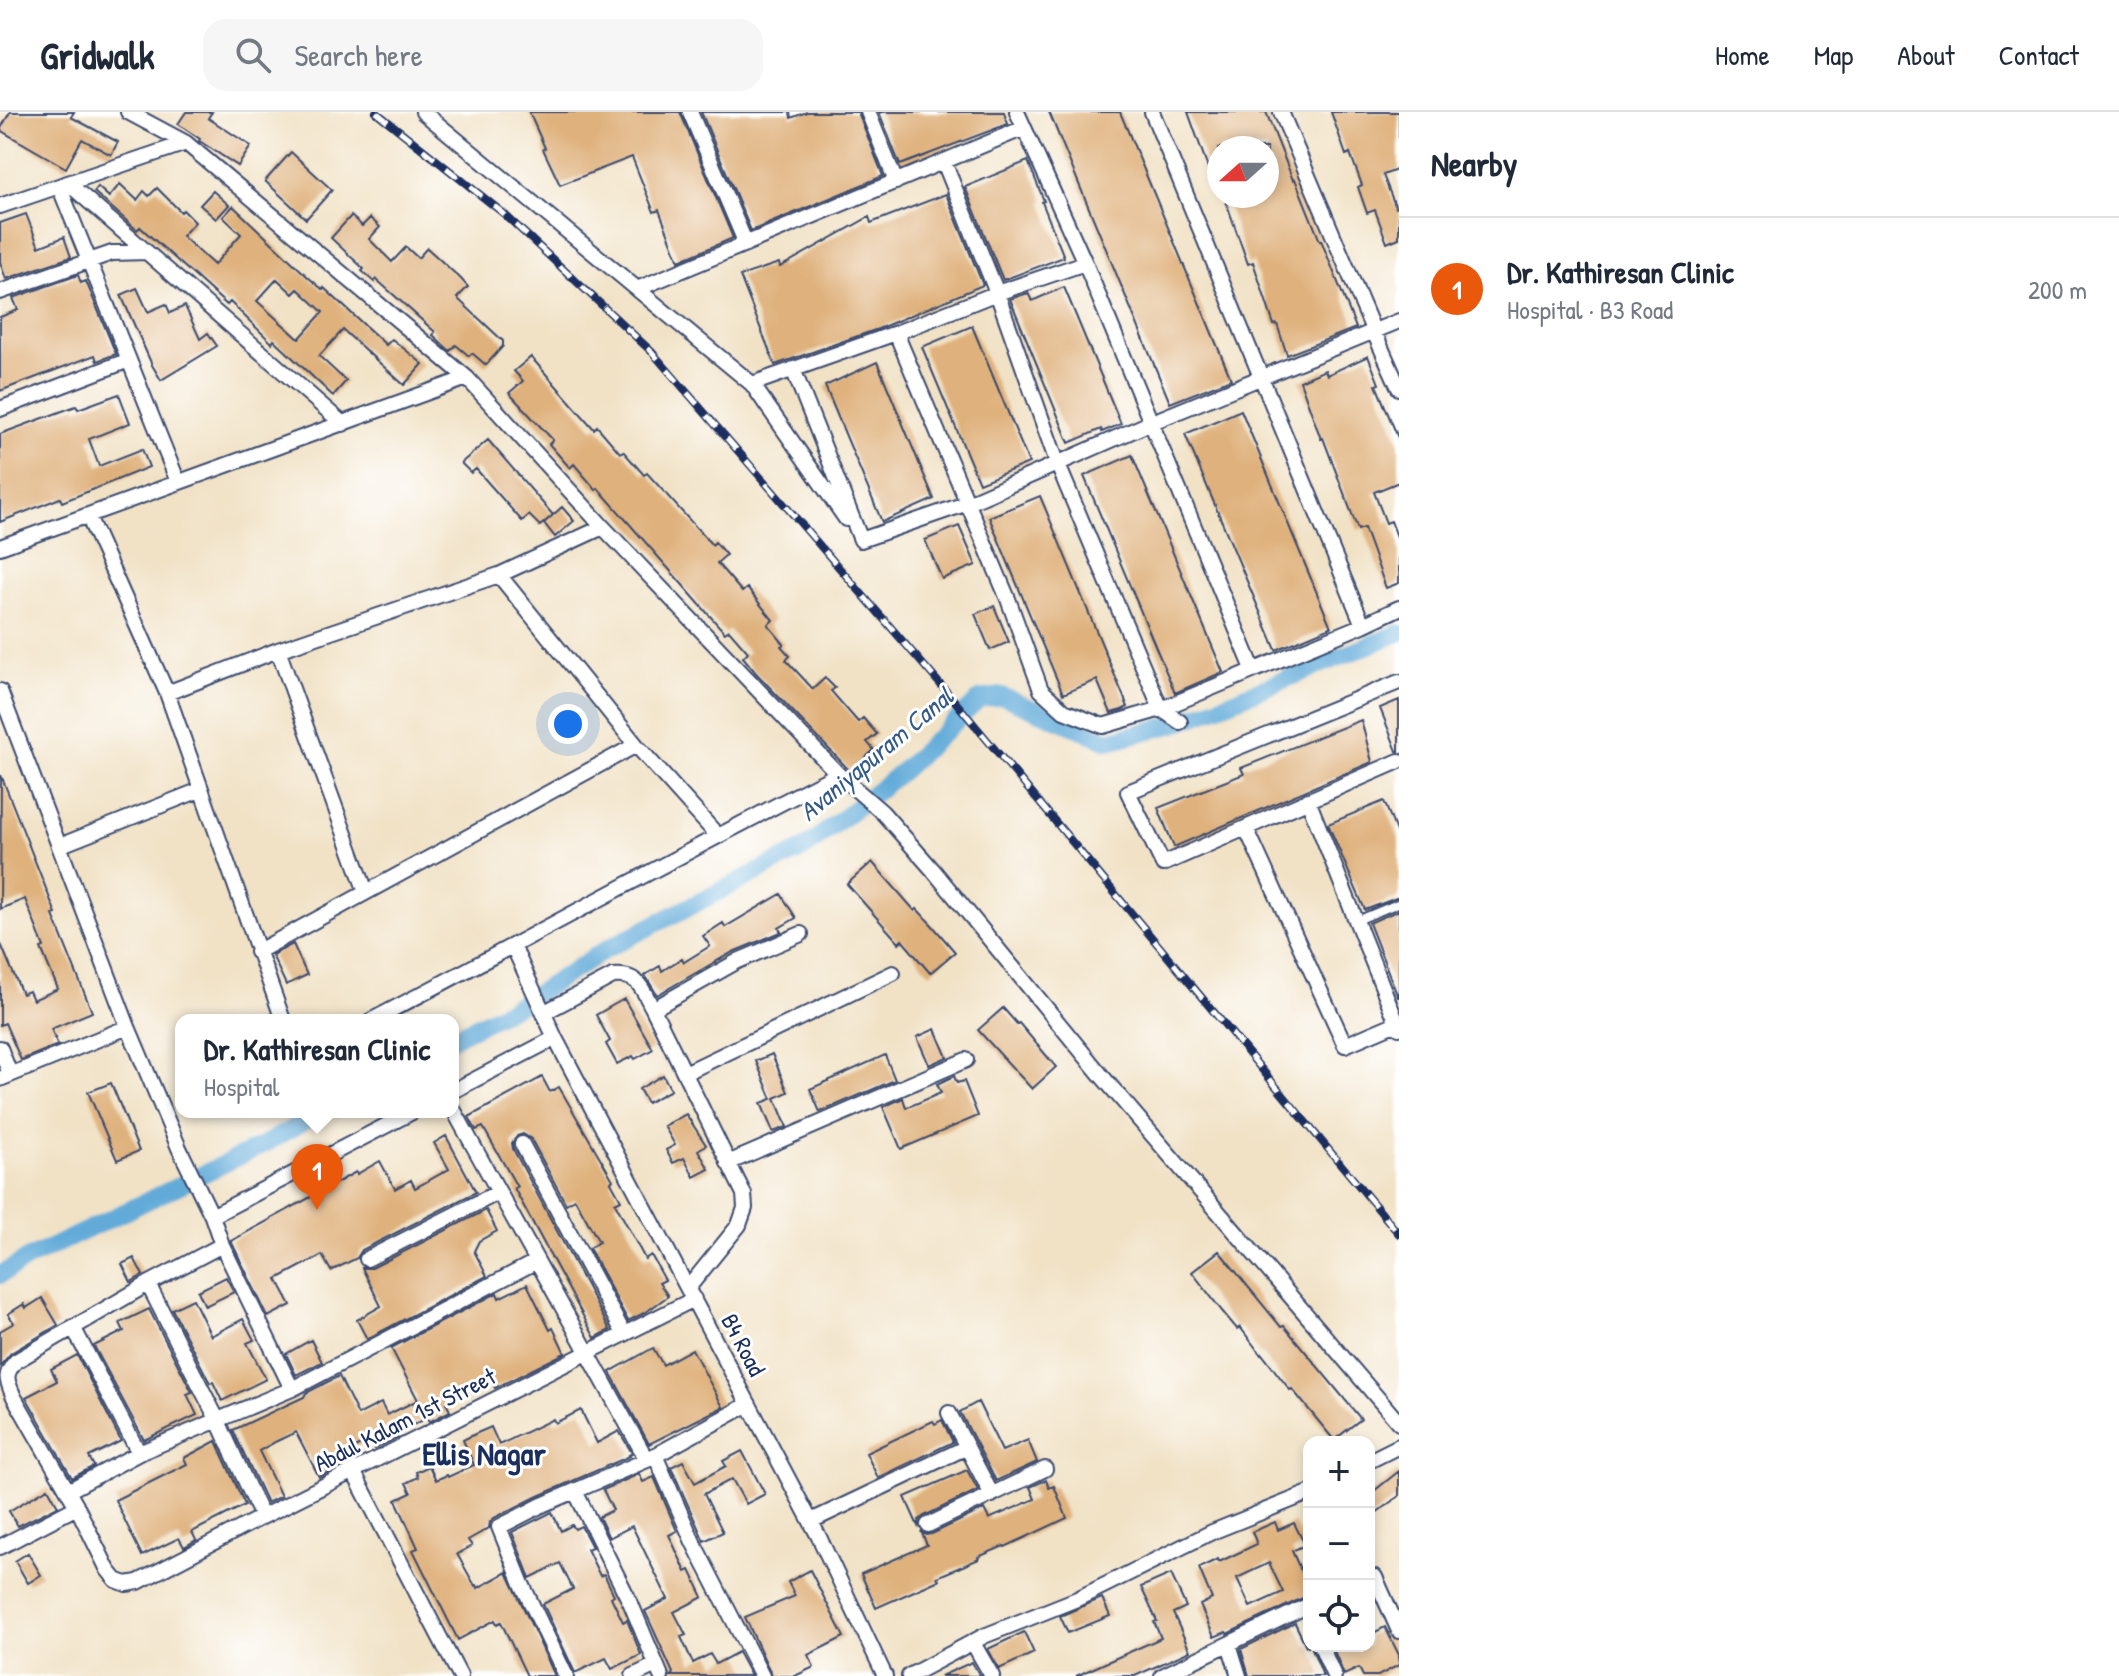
<!DOCTYPE html>
<meta charset="utf-8">
<style>
body{margin:0;font-family:"Patrick Hand",sans-serif;background:#f6f6f7;color:#1f2937}
.controls{position:absolute;right:24px;bottom:24px;display:grid;overflow:hidden;border-radius:16px;box-shadow:0 4px 12px #0003}
.controls button{width:72px;height:72px;display:grid;place-items:center;padding:0;border:0;border-bottom:2px solid #e0e1e3;background:#fff;color:#1f2937;font:40px sans-serif}
.compass{position:absolute;left:1207px;top:24px;width:72px;height:72px;border-radius:50%;background:#fff;box-shadow:0 4px 12px #0003;rotate:249deg}
.you{position:absolute;left:568px;top:612px;width:28px;height:28px;margin:-20px;border:6px solid #fff;border-radius:50%;background:#1a73e8;box-shadow:0 0 0 12px #1a73e833}
.badge{display:grid;place-items:center;width:52px;height:52px;border-radius:50%;background:#ea580c;color:#fff;font-size:26px;font-weight:700}
.pin{position:absolute;translate:-50% -66px;filter:drop-shadow(0 2px 4px #0008)}
.pin::after{content:'';position:absolute;top:42px;width:28px;height:24px;background:inherit;clip-path:polygon(0 0,100% 0,50% 100%)}
.popup{position:absolute;left:175px;top:902px;width:284px;height:104px;box-sizing:border-box;display:grid;place-content:center;border-radius:16px;background:#fff;filter:drop-shadow(0 2px 6px #0005);font-size:26px;white-space:nowrap;color:#747a83}
.popup b{font-size:30px;color:#1f2937}
.popup::after{content:'';position:absolute;left:50%;top:100%;margin-left:-16px;border:16px solid transparent;border-top-color:#fff}
.list{margin:0;padding:0;list-style:none}
h2{display:flex;justify-content:space-between;align-items:center;height:104px;margin:0;padding:0 32px;font-size:34px}
h2 small{font-size:26px;font-weight:400;color:#747a83}
.list li{display:grid;grid-template-columns:52px 1fr auto;gap:24px;align-items:center;box-sizing:border-box;height:144px;padding:0 32px;border-top:2px solid #e0e1e3}
.list b{display:block;font-size:30px;white-space:nowrap}
.list p{margin:0;font-size:26px;white-space:nowrap;color:#747a83}
.list em{font-size:26px;font-style:normal;color:#747a83}
.icon{flex:none;width:44px;height:44px;fill:none;stroke:currentColor;stroke-width:2;stroke-linecap:round;stroke-linejoin:round}
.map{position:relative;flex:none;width:1399px;height:1564px;overflow:hidden}
header{display:flex;align-items:center;gap:48px;box-sizing:border-box;height:112px;padding:0 40px;background:#fff;border-bottom:2px solid #e0e1e3}
header strong{font-size:38px}
nav{display:flex;gap:44px;margin-inline-start:auto;font-size:28px}
.search{width:560px;height:72px;background:#f6f6f7;display:flex;align-items:center;gap:20px;box-sizing:border-box;padding:0 28px;border-radius:24px;color:#747a83;font-size:30px}
main{display:flex}
aside{flex:1;background:#fff}
.map>svg:first-child{display:block}
.lines{fill:none;stroke-linecap:round;stroke-linejoin:round}
.canal{stroke:#62abd9;stroke-width:18}
.building{fill:#dfb17c;fill-rule:evenodd}
.lane-casing{stroke:#3b4a6e;stroke-width:11}
.street-casing{stroke:#3b4a6e;stroke-width:18}
.lane{stroke:#fff;stroke-width:7}
.street{stroke:#fff;stroke-width:14}
.rail-casing{stroke:#1b2f5e;stroke-width:8}
.rail{stroke:#fff;stroke-width:5;stroke-dasharray:15;stroke-linecap:butt}
.labels{text-anchor:middle;stroke-width:6;stroke-linejoin:round;paint-order:stroke}
.street-label{font-size:24px;fill:#1b2f5e;stroke:#fff}
.water-label{font-size:26px;font-style:italic;fill:#345a89;stroke:#fff}
.district-label{font-size:32px;font-weight:bold;fill:#1b2f5e;stroke:#fff}
</style>
<header>
<strong>Gridwalk</strong>
<div class="search"><svg class="icon" aria-label="search" viewBox="0 0 24 24"><circle cx="10" cy="10" r="6"/><path d="M15 15l6 6"/></svg>Search here</div>
<nav><a>Home</a><a>Map</a><a>About</a><a>Contact</a></nav>
</header>
<main>
<div class="map">
<svg width="1399" height="1564" viewBox="0 0 1399 1564">
<rect width="100%" height="100%" fill="#fff"/>
<filter id="ink" filterUnits="userSpaceOnUse"><feTurbulence type="fractalNoise" baseFrequency=".0125" numOctaves="2"/><feDisplacementMap in="SourceGraphic" scale="16" xChannelSelector="R" yChannelSelector="G"/><feConvolveMatrix kernelMatrix="1 2 1 2 8 2 1 2 1" color-interpolation-filters="sRGB"/></filter>
<filter id="wash" filterUnits="userSpaceOnUse"><feTurbulence type="fractalNoise" baseFrequency=".006" numOctaves="4" result="noise"/><feDisplacementMap in="SourceGraphic" scale="32" xChannelSelector="R" yChannelSelector="G"/><feGaussianBlur stdDeviation="1.8" result="paint"/><feColorMatrix in="noise" values="0 0 0 0 0 0 0 0 0 0 0 0 0 0 0 0 0 1.4 0 .05"/><feComposite in="paint" operator="in"/></filter>
<g filter="url(#wash)">
<rect width="100%" height="100%" fill="#f1e2c6"/>
<g class="lines">
<path class="canal" d="M 453,926 L 527,888 L 608,836 L 805,736 L 901,660 L 980,587 L 1002,584 L 1108,629 L 1175,612 L 1399,521
M 0,1163 L 27,1147 L 265,1032 L 320,1000"/>
</g>
<g id="blocks">
<path class="building" d="M 10,0 L 74,0 L 71,5 L 118,30 L 111,43 L 82,27 L 66,56 L 0,18 Z
M 186,0 L 212,0 L 208,6 L 251,34 L 238,54 L 201,30 L 199,29 L 200,27 L 178,12 Z
M 529,0 L 680,0 L 733,126 L 679,149 L 659,98 L 654,100 L 632,45 L 560,73 L 543,37 L 545,36 Z
M 701,0 L 790,0 L 791,6 L 807,0 L 858,0 L 883,64 L 751,119 Z
M 879,0 L 1004,0 L 1008,12 L 900,53 Z
M 1049,0 L 1120,0 L 1231,267 L 1170,291 Z
M 1188,0 L 1266,0 L 1293,68 L 1295,67 L 1320,129 L 1321,128 L 1356,216 L 1287,243 L 1277,212 L 1274,213 L 1253,150 L 1248,152 L 1224,84 L 1267,84 L 1267,36 L 1219,36 L 1219,81 L 1217,81 Z
M 1331,0 L 1399,0 L 1399,57 L 1383,63 L 1396,96 L 1399,94 L 1399,126 L 1387,131 L 1375,98 L 1367,101 L 1358,75 L 1362,73 L 1350,41 L 1346,43 Z
M 291,40 L 332,78 L 306,107 L 265,69 Z
M 1028,49 L 1044,89 L 1042,90 L 1064,145 L 1003,168 L 965,75 Z
M 120,72 L 137,88 L 144,79 L 149,84 L 157,76 L 181,100 L 183,98 L 195,110 L 182,124 L 214,153 L 241,122 L 223,105 L 233,94 L 308,165 L 323,178 L 324,176 L 386,233 L 392,227 L 423,252 L 404,273 L 343,218 L 319,244 L 346,269 L 333,284 L 274,228 L 272,231 L 230,190 L 227,193 L 140,115 L 137,118 L 94,80 L 98,75 L 109,85 ZM 277,167 L 293,182 L 298,177 L 323,200 L 299,227 L 257,189 Z
M 213,79 L 229,93 L 216,107 L 200,93 Z
M 946,82 L 983,173 L 878,217 L 775,253 L 740,164 L 779,151 L 780,155 L 869,105 L 871,111 Z
M 26,102 L 39,135 L 64,125 L 71,145 L 6,167 L 0,150 L 0,111 Z
M 351,104 L 362,114 L 370,106 L 380,115 L 369,127 L 392,150 L 406,135 L 418,146 L 427,136 L 461,167 L 468,175 L 457,186 L 503,229 L 503,234 L 486,253 L 472,241 L 469,244 L 456,233 L 450,239 L 433,223 L 435,220 L 376,167 L 374,170 L 362,159 L 364,157 L 331,126 Z
M 78,163 L 81,171 L 86,169 L 116,242 L 97,249 L 95,243 L 0,279 L 0,205 L 18,198 L 13,186 Z
M 1064,175 L 1121,312 L 1102,320 L 1101,317 L 1069,331 L 1010,187 L 1028,181 L 1032,189 Z
M 137,176 L 148,200 L 166,192 L 170,201 L 185,194 L 200,227 L 208,221 L 217,234 L 161,268 L 152,253 L 121,183 Z
M 972,214 L 1029,351 L 979,371 L 922,235 Z
M 1368,244 L 1379,272 L 1376,273 L 1399,328 L 1399,370 L 1374,380 L 1386,411 L 1391,409 L 1399,430 L 1399,471 L 1386,476 L 1364,416 L 1358,418 L 1323,326 L 1321,327 L 1300,269 L 1325,258 L 1327,263 Z
M 531,245 L 594,317 L 597,314 L 620,341 L 623,339 L 644,363 L 647,361 L 712,433 L 715,430 L 726,443 L 717,451 L 742,480 L 747,476 L 773,508 L 768,513 L 784,532 L 781,534 L 790,544 L 786,548 L 813,577 L 825,566 L 835,576 L 831,579 L 858,610 L 863,606 L 877,622 L 867,630 L 874,638 L 850,659 L 756,561 L 743,545 L 748,540 L 729,518 L 725,521 L 709,503 L 598,376 L 596,378 L 574,352 L 570,356 L 549,332 L 553,328 L 509,281 L 523,269 L 514,259 Z
M 877,250 L 934,387 L 882,410 L 825,274 Z
M 119,282 L 130,311 L 89,327 L 99,354 L 142,337 L 149,355 L 62,390 L 60,386 L 0,410 L 0,322 L 76,294 L 78,297 Z
M 1241,298 L 1331,515 L 1276,538 L 1185,322 Z
M 488,328 L 553,403 L 540,414 L 529,403 L 522,409 L 476,357 L 471,361 L 461,351 Z
M 1132,343 L 1223,560 L 1175,581 L 1084,364 Z
M 1040,384 L 1128,595 L 1122,598 L 1111,601 L 1097,568 L 1063,582 L 989,405 Z
M 562,395 L 574,409 L 555,425 L 544,411 Z
M 959,414 L 976,453 L 942,467 L 925,428 Z
M 994,494 L 1009,530 L 990,538 L 975,502 Z
M 1399,588 L 1399,639 L 1397,639 L 1380,596 Z
M 1361,608 L 1372,650 L 1174,735 L 1158,696 L 1244,662 L 1241,656 Z
M 1,663 L 56,802 L 53,803 L 92,900 L 51,917 L 58,933 L 21,948 L 5,911 L 0,913 L 0,830 L 22,882 L 29,879 L 33,888 L 58,877 L 41,836 L 44,835 L 25,787 L 0,797 Z
M 1384,689 L 1399,727 L 1399,785 L 1365,798 L 1328,712 Z
M 872,750 L 915,799 L 917,797 L 932,813 L 955,840 L 930,861 L 902,828 L 899,831 L 847,772 Z
M 781,782 L 796,806 L 779,816 L 781,820 L 733,840 L 657,883 L 645,863 L 660,854 L 662,859 L 682,846 L 684,850 L 710,834 L 703,824 L 723,811 L 725,815 Z
M 1399,798 L 1399,885 L 1398,885 L 1369,811 Z
M 293,832 L 307,863 L 286,873 L 272,843 Z
M 624,887 L 653,937 L 635,947 L 633,944 L 617,952 L 606,932 L 610,929 L 596,903 Z
M 1003,896 L 1017,912 L 1019,911 L 1056,955 L 1032,977 L 978,918 Z
M 935,917 L 947,945 L 929,953 L 917,925 Z
M 772,942 L 788,980 L 775,986 L 787,1015 L 773,1020 L 761,991 L 772,987 L 756,949 Z
M 885,943 L 895,968 L 820,1000 L 810,977 Z
M 663,963 L 671,978 L 647,991 L 639,977 Z
M 954,964 L 957,971 L 964,969 L 978,1004 L 901,1037 L 883,995 L 903,986 L 906,996 L 941,981 L 937,972 Z
M 542,965 L 550,980 L 559,975 L 613,1068 L 611,1070 L 621,1088 L 615,1091 L 645,1147 L 651,1143 L 665,1168 L 659,1171 L 668,1184 L 646,1200 L 628,1209 L 589,1136 L 599,1130 L 575,1087 L 566,1092 L 531,1027 L 523,1022 L 517,1024 L 512,1031 L 513,1037 L 610,1218 L 595,1226 L 514,1076 L 517,1075 L 483,1015 L 476,1018 L 469,1005 Z
M 111,971 L 139,1039 L 117,1048 L 88,980 Z
M 686,1002 L 706,1033 L 698,1038 L 709,1057 L 694,1065 L 684,1046 L 673,1051 L 666,1038 L 675,1033 L 664,1014 Z
M 446,1024 L 476,1080 L 362,1138 L 357,1146 L 331,1159 L 322,1143 L 277,1167 L 291,1193 L 268,1205 L 231,1129 L 356,1060 L 357,1062 L 380,1049 L 395,1077 L 411,1068 L 415,1076 L 449,1057 L 434,1031 Z
M 486,1098 L 497,1119 L 479,1129 L 474,1139 L 487,1164 L 367,1227 L 357,1208 L 381,1194 L 362,1156 L 372,1156 Z
M 1219,1139 L 1281,1215 L 1284,1214 L 1361,1307 L 1334,1328 L 1292,1277 L 1290,1278 L 1262,1242 L 1261,1243 L 1240,1215 L 1237,1217 L 1222,1199 L 1192,1160 Z
M 134,1146 L 143,1163 L 131,1170 L 122,1152 Z
M 226,1165 L 234,1180 L 205,1194 L 198,1179 Z
M 527,1172 L 550,1218 L 553,1216 L 565,1241 L 495,1276 L 491,1269 L 446,1291 L 450,1299 L 429,1310 L 427,1306 L 396,1321 L 398,1325 L 374,1337 L 370,1328 L 339,1344 L 343,1353 L 319,1365 L 296,1320 L 277,1329 L 259,1339 L 281,1384 L 267,1391 L 233,1318 L 304,1285 L 306,1281 L 339,1264 L 358,1303 L 381,1291 L 387,1303 L 418,1288 L 391,1236 L 497,1181 L 499,1186 Z
M 42,1186 L 58,1213 L 11,1241 L 0,1254 L 0,1219 L 14,1211 L 8,1202 L 24,1192 L 26,1196 Z
M 193,1187 L 211,1224 L 243,1207 L 254,1228 L 247,1231 L 266,1267 L 222,1289 L 213,1270 L 210,1271 L 172,1197 Z
M 149,1197 L 192,1280 L 187,1282 L 197,1303 L 144,1328 L 94,1234 L 124,1219 L 120,1211 Z
M 311,1228 L 322,1250 L 296,1263 L 286,1242 Z
M 653,1236 L 663,1253 L 692,1237 L 723,1295 L 649,1332 L 610,1260 Z
M 77,1243 L 121,1329 L 89,1345 L 94,1354 L 72,1366 L 26,1285 L 57,1269 L 51,1257 Z
M 978,1290 L 1002,1339 L 1028,1328 L 1037,1350 L 996,1369 L 960,1300 Z
M 581,1298 L 597,1331 L 619,1319 L 632,1341 L 629,1343 L 630,1344 L 536,1385 L 494,1406 L 490,1410 L 489,1416 L 468,1428 L 472,1434 L 457,1442 L 475,1474 L 477,1473 L 478,1476 L 507,1460 L 555,1564 L 527,1564 L 501,1510 L 497,1512 L 495,1508 L 458,1528 L 413,1438 L 418,1436 L 396,1388 L 411,1381 L 406,1371 L 418,1365 L 416,1360 L 429,1354 L 436,1368 L 447,1363 L 448,1365 L 474,1353 L 463,1328 L 475,1322 L 491,1315 L 499,1333 L 553,1307 L 555,1311 Z
M 942,1308 L 953,1330 L 878,1366 L 866,1341 L 933,1309 L 935,1312 Z
M 216,1329 L 245,1393 L 192,1420 L 196,1428 L 184,1435 L 179,1426 L 142,1444 L 115,1388 L 187,1352 L 184,1346 Z
M 742,1339 L 765,1382 L 746,1392 L 732,1367 L 704,1382 L 723,1420 L 704,1429 L 671,1355 L 683,1349 L 695,1371 L 726,1354 L 723,1349 Z
M 967,1358 L 978,1378 L 924,1404 L 919,1408 L 918,1414 L 905,1385 Z
M 1399,1359 L 1399,1384 L 1369,1406 L 1369,1383 Z
M 639,1362 L 643,1370 L 654,1365 L 677,1419 L 669,1423 L 686,1460 L 690,1458 L 703,1485 L 674,1500 L 686,1523 L 681,1525 L 693,1551 L 710,1542 L 716,1552 L 738,1540 L 751,1564 L 671,1564 L 673,1561 L 645,1499 L 668,1487 L 632,1414 L 609,1426 L 599,1405 L 613,1398 L 603,1378 Z
M 1046,1368 L 1049,1376 L 1054,1374 L 1067,1406 L 1005,1435 L 1004,1434 L 978,1445 L 979,1447 L 937,1465 L 939,1468 L 876,1496 L 861,1462 L 927,1433 L 921,1419 L 926,1423 L 932,1422 L 984,1397 L 989,1407 L 1035,1387 L 1030,1375 Z
M 48,1376 L 58,1394 L 18,1414 L 9,1399 Z
M 552,1400 L 561,1419 L 572,1413 L 575,1417 L 581,1414 L 592,1435 L 587,1437 L 600,1464 L 604,1462 L 614,1483 L 611,1485 L 623,1510 L 627,1508 L 641,1543 L 612,1557 L 606,1546 L 575,1561 L 543,1492 L 573,1477 L 560,1451 L 530,1466 L 512,1420 Z
M 1275,1410 L 1278,1418 L 1294,1411 L 1305,1433 L 1292,1439 L 1309,1477 L 1309,1483 L 1227,1522 L 1226,1520 L 1214,1525 L 1200,1493 L 1212,1487 L 1199,1456 L 1218,1447 L 1219,1450 L 1257,1432 L 1252,1420 ZM 1269,1451 L 1283,1480 L 1250,1495 L 1237,1466 Z
M 28,1441 L 41,1463 L 28,1471 L 15,1449 Z
M 810,1458 L 844,1525 L 808,1543 L 814,1555 L 795,1564 L 772,1564 L 745,1505 L 795,1484 L 788,1470 Z
M 1171,1462 L 1186,1495 L 1173,1501 L 1190,1539 L 1135,1564 L 1076,1564 L 1161,1526 L 1154,1510 L 1157,1509 L 1141,1475 Z
M 1102,1486 L 1110,1504 L 1068,1521 L 1060,1504 Z
M 1295,1511 L 1306,1534 L 1311,1534 L 1323,1564 L 1249,1564 L 1241,1537 Z
M 1385,1515 L 1399,1543 L 1399,1553 L 1378,1564 L 1363,1564 L 1359,1556 L 1344,1563 L 1332,1534 L 1369,1534 L 1369,1523 Z
M 1024,1520 L 1034,1541 L 999,1557 L 988,1537 Z
M 972,1550 L 980,1564 L 941,1564 Z"/>
</g>
</g>
<g filter="url(#ink)">
<use href="#blocks" fill-opacity="0" stroke="#3b4a6e" stroke-width="2"/>
<g class="lines">
<g class="lane-casing">
<path id="lane" d="M 1356,809 L 1399,791"/>
</g>
<g class="street-casing">
<path id="street" d="M 128,0 L 186,31 L 467,266 L 603,415 L 838,662 L 882,700 L 933,758 L 1101,963 L 1399,1311
M 423,0 L 752,272 L 846,407
M 690,0 L 746,132
M 868,0 L 896,70
M 1017,0 L 1085,151 L 1253,557
M 1152,0 L 1363,513
M 1281,0 L 1374,220 L 1399,276
M 944,50 L 997,181 L 1058,353 L 1161,597 L 1180,610
M 69,72 L 343,312
M 59,74 L 178,370
M 0,94 L 186,31
M 637,177 L 1024,16
M 0,180 L 112,141 L 147,140
M 896,221 L 1008,487 L 1041,578 L 1064,599 L 1103,614 L 1161,597 L 1363,513 L 1399,496
M 793,257 L 861,428 L 968,391 L 1150,311 L 1399,209
M 752,272 L 896,221 L 997,181 L 1085,151
M 0,297 L 129,248
M 88,404 L 167,581 L 283,908
M 0,435 L 467,266
M 499,463 L 636,633 L 717,723
M 278,538 L 366,780
M 1399,570 L 1128,680 L 1163,752 L 1399,649
M 0,579 L 128,915 L 179,1036 L 212,1104 L 222,1133 L 292,1277
M 167,581 L 278,538 L 499,463 L 603,415
M 1308,688 L 1399,916
M 1246,716 L 1345,933 L 1399,910
M 59,734 L 200,678
M 513,834 L 555,926 L 819,1425 L 885,1564
M 257,840 L 636,633
M 653,897 L 738,849 L 801,822
M 545,900 L 613,864 C 639,861 642,877 653,897 L 744,1082 L 745,1096 L 739,1113 L 688,1176
M 372,908 C 528,827 681,741 838,662
M 0,936 L 10,962
M 685,961 L 893,861
M 0,967 L 128,915
M 453,979 L 555,926
M 453,997 L 647,1348
M 522,1032 L 624,1222
M 728,1051 L 966,948
M 212,1104 L 412,1000
M 222,1133 L 148,1172 L 16,1249 C 3,1263 7,1269 14,1285 L 77,1395 L 108,1458 L 116,1468 L 126,1472 L 138,1470 L 262,1405 L 694,1187
M 367,1147 L 499,1080
M 148,1172 L 218,1309 L 262,1405
M 73,1215 L 139,1341
M 949,1301 L 992,1383
M 655,1343 L 693,1430 L 762,1564
M 1369,1349 L 1399,1334
M 353,1359 L 460,1564
M 68,1379 L 139,1341 L 292,1277 L 537,1149
M 575,1379 L 631,1492 L 661,1564
M 811,1409 L 967,1335
M 928,1413 L 1045,1357
M 0,1435 L 77,1395
M 1369,1467 L 1375,1465 L 1399,1519
M 973,1531 L 992,1564
M 1229,1532 L 1239,1564
M 1321,1534 L 1334,1564
M 566,1564 L 522,1472 L 499,1415 L 540,1394 L 647,1348 L 749,1292
M 633,1564 L 656,1553
M 909,1564 L 984,1524 L 1077,1487 L 1212,1420 L 1309,1381
M 1162,1564 L 1309,1493"/>
</g>
<use href="#lane" class="lane"/>
<use href="#street" class="street"/>
<g class="rail-casing">
<path id="rail" d="M 376,0 L 503,101 L 652,240 L 953,587 L 1399,1122"/>
</g>
<use href="#rail" class="rail"/>
</g>
</g>
<g class="labels">
<g class="street-label">
<text transform="translate(743 1233) rotate(62)" y="8">B4 Road</text>
<text transform="translate(405 1308) rotate(-27)" y="8">Abdul Kalam 1st Street</text>
</g>
<g class="water-label">
<text transform="translate(876 642) rotate(-40)" y="9">Avaniyapuram Canal</text>
</g>
<g class="district-label">
<text x="484" y="1353">Ellis Nagar</text>
</g>
</g>
</svg>
<div class="controls">
<button>+</button>
<button>−</button>
<button><svg class="icon" aria-label="locate" viewBox="0 0 24 24"><circle cx="12" cy="12" r="6"/><path d="M12 2v4M12 18v4M2 12h4M18 12h4"/></svg></button>
</div>
<svg class="compass" viewBox="-18 -18 36 36"><path d="M0-13l5 13h-10z" fill="#e53935"/><path d="M0 13l5-13h-10z" fill="#747a83"/></svg>
<div class="you"></div>
<div class="pin badge" style="left:317px;top:1098px">1</div>
<div class="popup"><b>Dr. Kathiresan Clinic</b>Hospital</div>
</div>
<aside>
<h2>Nearby<small></small></h2>
<ul class="list">
<li><span class="badge">1</span><div><b>Dr. Kathiresan Clinic</b><p>Hospital · B3 Road</p></div><em>200 m</em></li>
</ul>
</aside>
</main>
